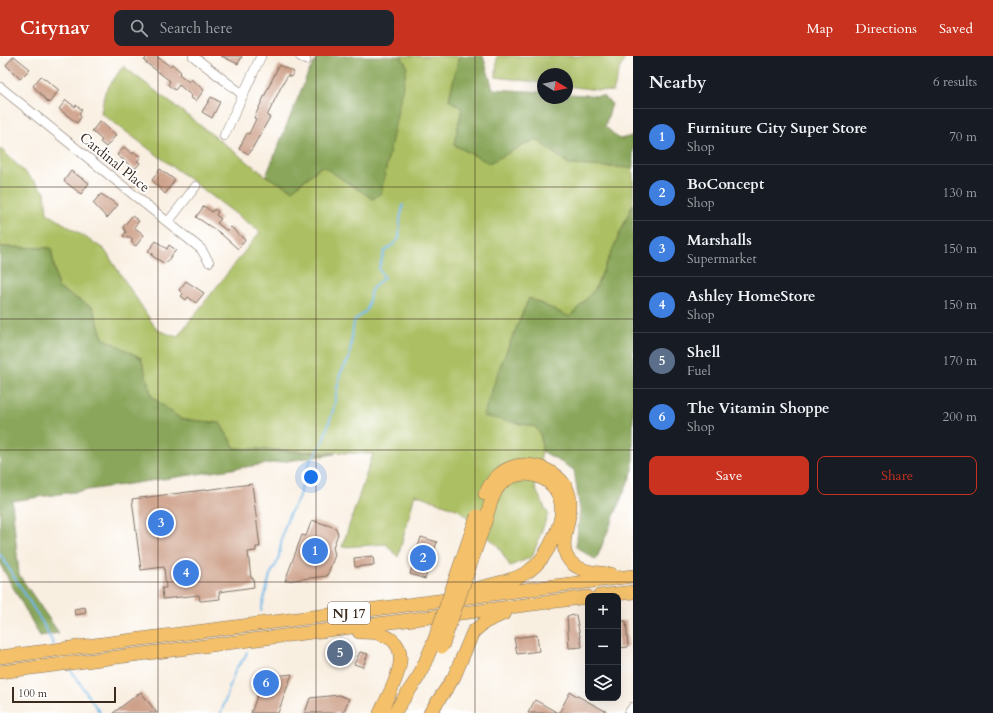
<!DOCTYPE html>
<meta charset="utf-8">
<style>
body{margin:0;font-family:Cardo,serif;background:#20242c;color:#f1f3f6}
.controls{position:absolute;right:12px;bottom:12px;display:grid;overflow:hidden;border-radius:8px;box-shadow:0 4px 16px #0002}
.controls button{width:36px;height:36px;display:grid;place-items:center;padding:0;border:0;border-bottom:1px solid #363941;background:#171b24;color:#f1f3f6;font:20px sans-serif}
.compass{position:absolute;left:537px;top:12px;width:36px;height:36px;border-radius:50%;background:#171b24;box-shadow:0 4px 16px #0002;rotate:100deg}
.scale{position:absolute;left:12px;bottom:10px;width:104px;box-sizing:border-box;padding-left:4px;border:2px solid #3b2a1e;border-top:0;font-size:11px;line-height:14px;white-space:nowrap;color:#3b2a1e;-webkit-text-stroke:3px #fff;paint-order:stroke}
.you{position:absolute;left:311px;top:421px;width:14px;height:14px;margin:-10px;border:3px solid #fff;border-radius:50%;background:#1a73e8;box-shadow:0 0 0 6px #1a73e833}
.badge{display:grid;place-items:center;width:26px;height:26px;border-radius:50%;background:#c8321e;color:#fff;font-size:13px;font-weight:700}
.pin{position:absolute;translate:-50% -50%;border:2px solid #fff;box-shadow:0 1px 4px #0006}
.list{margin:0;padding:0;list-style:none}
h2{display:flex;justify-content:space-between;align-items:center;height:52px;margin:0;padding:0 16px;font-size:17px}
h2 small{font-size:13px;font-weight:400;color:#9ea1a6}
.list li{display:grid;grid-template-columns:26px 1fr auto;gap:12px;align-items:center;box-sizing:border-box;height:56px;padding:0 16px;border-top:1px solid #363941}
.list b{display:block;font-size:15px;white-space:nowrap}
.list p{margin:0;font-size:13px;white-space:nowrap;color:#9ea1a6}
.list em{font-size:13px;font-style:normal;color:#9ea1a6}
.actions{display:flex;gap:8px;padding:12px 16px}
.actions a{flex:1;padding:9px 0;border:1px solid #c8321e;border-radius:8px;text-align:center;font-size:14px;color:#c8321e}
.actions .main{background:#c8321e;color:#fff}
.icon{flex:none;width:22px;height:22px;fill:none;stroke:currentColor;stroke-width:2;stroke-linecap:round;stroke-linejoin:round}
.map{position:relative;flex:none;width:633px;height:657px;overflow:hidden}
header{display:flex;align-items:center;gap:24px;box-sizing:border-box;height:56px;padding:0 20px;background:#c8321e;color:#fff}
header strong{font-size:19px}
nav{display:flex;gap:22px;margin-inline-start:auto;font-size:14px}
.search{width:280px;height:36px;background:#20242c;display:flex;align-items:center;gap:10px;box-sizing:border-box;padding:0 14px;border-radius:8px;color:#9ea1a6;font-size:15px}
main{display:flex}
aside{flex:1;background:#171b24}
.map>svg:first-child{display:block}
.green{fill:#acc064;stroke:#747541}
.forest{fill:#89a65a;stroke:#62683c}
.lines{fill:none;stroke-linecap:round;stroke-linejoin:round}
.stream{stroke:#71b8e8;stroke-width:2}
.building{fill:#cea18a}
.minor-casing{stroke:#7e6f62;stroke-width:10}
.highway-casing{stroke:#7e6f62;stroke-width:14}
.minor{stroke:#fff;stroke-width:9}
.highway{stroke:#f4c16b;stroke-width:13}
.highway-bridge-casing{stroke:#7e6f62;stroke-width:14;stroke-linecap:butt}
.highway-bridge{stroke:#f4c16b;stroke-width:13}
.grid{fill:none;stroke:#3b2a1e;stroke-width:1;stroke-opacity:0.55}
.labels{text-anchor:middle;stroke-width:3.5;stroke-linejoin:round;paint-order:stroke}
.shield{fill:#fff;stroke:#766a62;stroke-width:1}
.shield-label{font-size:13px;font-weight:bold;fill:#3b2a1e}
.street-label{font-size:14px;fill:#3b2a1e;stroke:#fff}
</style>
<header>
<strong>Citynav</strong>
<div class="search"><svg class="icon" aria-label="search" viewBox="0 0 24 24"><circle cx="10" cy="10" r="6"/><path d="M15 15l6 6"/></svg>Search here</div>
<nav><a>Map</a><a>Directions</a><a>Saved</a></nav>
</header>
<main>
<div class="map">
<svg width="633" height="657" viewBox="0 0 633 657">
<rect width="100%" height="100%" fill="#fff"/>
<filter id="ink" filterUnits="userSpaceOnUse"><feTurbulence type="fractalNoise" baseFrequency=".025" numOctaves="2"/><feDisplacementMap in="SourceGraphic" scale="8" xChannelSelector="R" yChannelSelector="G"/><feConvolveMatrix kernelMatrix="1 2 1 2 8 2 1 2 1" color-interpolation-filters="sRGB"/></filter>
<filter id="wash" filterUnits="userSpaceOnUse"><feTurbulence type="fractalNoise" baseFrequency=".012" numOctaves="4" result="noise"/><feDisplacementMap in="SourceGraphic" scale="16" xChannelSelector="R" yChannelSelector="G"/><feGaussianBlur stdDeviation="0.9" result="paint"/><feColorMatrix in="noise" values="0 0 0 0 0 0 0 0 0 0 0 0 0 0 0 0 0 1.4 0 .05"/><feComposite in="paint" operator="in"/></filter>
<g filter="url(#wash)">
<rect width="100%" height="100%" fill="#f9efe1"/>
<path class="green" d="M 401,0 L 459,0 L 449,44 L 462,52 L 454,89 L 489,106 L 536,83 L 570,109 L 633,112 L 633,148 L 595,233 L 570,261 L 529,242 L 501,308 L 484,359 L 536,371 L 541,380 L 542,395 L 535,432 L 548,458 L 532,501 L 510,510 L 498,490 L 459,454 L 415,438 L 398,501 L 386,488 L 342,491 L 373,398 L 235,392 L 220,367 L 181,363 L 152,341 L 141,302 L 103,282 L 93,252 L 58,232 L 51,192 L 0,191 L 0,92 L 45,136 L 47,157 L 104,193 L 157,274 L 177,281 L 260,176 L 101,57 L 105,36 L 123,10 L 266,120 L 292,134 L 322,110 L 373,143 L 407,10 Z
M 497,0 L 623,0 L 624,6 L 620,12 L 613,36 L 567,30 L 567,18 L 543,18 L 543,27 L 496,21 Z"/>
<path class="forest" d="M 318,0 L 401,0 L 407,10 L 381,137 L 373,143 L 322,110 L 292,134 L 266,120 L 308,17 Z
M 459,0 L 483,0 L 493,33 L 543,36 L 543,42 L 567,42 L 567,38 L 603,40 L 612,48 L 605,70 L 619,83 L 633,80 L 633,112 L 570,109 L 536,83 L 489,107 L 454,89 L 462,52 L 449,44 Z
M 633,148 L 633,414 L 596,504 L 576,491 L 580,454 L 574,414 L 542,395 L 541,380 L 536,371 L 483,360 L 501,308 L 529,242 L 570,261 L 595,233 Z
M 0,191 L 51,192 L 58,232 L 93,252 L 103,282 L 141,302 L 152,341 L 181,363 L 220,367 L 235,392 L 335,398 L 12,445 L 19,519 L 59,577 L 40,580 L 0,508 Z"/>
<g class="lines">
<path class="stream" d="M 0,498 L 42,566 L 54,589
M 261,555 L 270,519 L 278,505 L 283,476 L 289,459 L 298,443 L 309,407 L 322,388 L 333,355 L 340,318 L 349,303 L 354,265 L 367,254 L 371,234 L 384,221 L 379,213 L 384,196 L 399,183 L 400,164 L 403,149
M 70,613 L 100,657
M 221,657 L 236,612 L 244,603 L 247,596"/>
</g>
<g id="blocks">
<path class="building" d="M 14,0 L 30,13 L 20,23 L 6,9 Z
M 147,0 L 156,0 L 170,10 L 172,8 L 181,16 L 179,18 L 189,26 L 191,23 L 204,34 L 196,45 L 191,42 L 192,40 L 179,29 L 175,34 L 168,29 L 170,25 L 144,5 Z
M 221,0 L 242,0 L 238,8 Z
M 279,9 L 294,16 L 291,21 L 288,19 L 281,31 L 267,60 L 270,61 L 249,98 L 239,93 L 247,77 L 249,78 L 256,63 L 254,62 Z
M 41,20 L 59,34 L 49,47 L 33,30 Z
M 211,41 L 220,46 L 212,62 L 202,56 Z
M 66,44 L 75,51 L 76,49 L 82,54 L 79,58 L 81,61 L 77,67 L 59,53 Z
M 100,65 L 116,79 L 106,91 L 100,86 L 102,84 L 92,75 Z
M 124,91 L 133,98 L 134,96 L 141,101 L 137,105 L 140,107 L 135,113 L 117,99 Z
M 160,113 L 175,124 L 165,138 L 152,124 Z
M 71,115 L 89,127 L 81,138 L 64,125 Z
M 101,138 L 118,149 L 107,162 L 93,147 Z
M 204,150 L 212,156 L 214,153 L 218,156 L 216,159 L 221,163 L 217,167 L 227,175 L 231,171 L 245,184 L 238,193 L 220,177 L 196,161 Z
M 132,160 L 139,165 L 134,171 L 144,179 L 136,190 L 132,187 L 132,182 L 127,182 L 123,180 L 126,176 L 123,171 Z
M 156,185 L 167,193 L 169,189 L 176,194 L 165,208 L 151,199 L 153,198 L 148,195 Z
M 186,225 L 204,237 L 196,247 L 188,241 L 186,244 L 181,240 L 183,238 L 179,234 Z
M 252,428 L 260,491 L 256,491 L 256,495 L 248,496 L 251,522 L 253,522 L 254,531 L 219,536 L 220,543 L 200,545 L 199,539 L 163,543 L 162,532 L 166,532 L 164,511 L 141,514 L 132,443 Z
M 312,464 L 336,472 L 338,478 L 333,491 L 335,499 L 327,520 L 285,525 L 302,479 L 306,480 Z
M 421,481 L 437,486 L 425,523 L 410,518 Z
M 373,500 L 374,509 L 355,511 L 354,502 Z
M 85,551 L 86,557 L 75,559 L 74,553 Z
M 576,559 L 582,591 L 569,592 L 567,560 Z
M 618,565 L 626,565 L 628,591 L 618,592 Z
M 537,579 L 539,595 L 517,598 L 514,582 Z
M 339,587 L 347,590 L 340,607 L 333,604 Z
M 360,596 L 368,598 L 363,611 L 354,608 Z
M 292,618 L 278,657 L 251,657 L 263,623 L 266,624 L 267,621 Z
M 141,636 L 157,657 L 113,657 Z
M 570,636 L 609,657 L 559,657 Z
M 339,639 L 349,643 L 343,657 L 305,657 L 310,642 Z
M 535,644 L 558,657 L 528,657 Z"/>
</g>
</g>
<g filter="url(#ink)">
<use href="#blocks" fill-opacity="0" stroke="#7e6f62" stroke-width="1"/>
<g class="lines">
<g class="minor-casing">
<path id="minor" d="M 193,0 L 242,38
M 300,0 L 306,4
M 0,31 L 201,193 L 209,206
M 224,80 L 261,0
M 168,166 L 196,130
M 629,657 L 633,651"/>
</g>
<g class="highway-casing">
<path id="highway" d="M 485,438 C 491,426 498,416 512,411 C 523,407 537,409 547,414 C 593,438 554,478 567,501 C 575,516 597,517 611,518
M 463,537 C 484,529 511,527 529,515 C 540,507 548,495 553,483 C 558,473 563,460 561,448 C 557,420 520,408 500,429 C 492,438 489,452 486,463
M 599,540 L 633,536
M 359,576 C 367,576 376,576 383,579 C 419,592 389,636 380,657
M 0,601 L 633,520
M 0,616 L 588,541
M 394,657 L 419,620 L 433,588
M 430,657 L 454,621 L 473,576 L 485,566 L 505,557"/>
</g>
<use href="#minor" class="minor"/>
<use href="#highway" class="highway"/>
<g class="highway-bridge-casing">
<path id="highway-bridge" d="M 433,588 L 477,460
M 442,591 L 486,463"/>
</g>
<use href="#highway-bridge" class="highway-bridge"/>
</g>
</g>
<path class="grid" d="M 158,0 L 158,657M 316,0 L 316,657M 475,0 L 475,657M 0,131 L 633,131M 0,263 L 633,263M 0,394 L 633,394M 0,526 L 633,526"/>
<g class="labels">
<rect class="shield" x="328" y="546" width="42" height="22" rx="3"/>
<g class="shield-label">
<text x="349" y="562">NJ 17</text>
</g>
<g class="street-label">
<text transform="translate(115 106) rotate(39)" y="5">Cardinal Place</text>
</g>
</g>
</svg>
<div class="controls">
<button>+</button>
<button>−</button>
<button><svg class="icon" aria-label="layers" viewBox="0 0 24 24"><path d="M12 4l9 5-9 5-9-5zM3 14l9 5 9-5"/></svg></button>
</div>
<svg class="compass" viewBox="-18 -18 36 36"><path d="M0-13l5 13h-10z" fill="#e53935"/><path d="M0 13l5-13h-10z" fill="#9ea1a6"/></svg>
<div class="scale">100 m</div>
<div class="you"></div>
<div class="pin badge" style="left:315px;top:495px;background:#3f7fe0">1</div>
<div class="pin badge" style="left:423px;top:502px;background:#3f7fe0">2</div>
<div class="pin badge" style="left:161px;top:467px;background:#3f7fe0">3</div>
<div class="pin badge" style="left:186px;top:517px;background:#3f7fe0">4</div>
<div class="pin badge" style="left:340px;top:597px;background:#5c6f8a">5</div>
<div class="pin badge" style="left:266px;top:627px;background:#3f7fe0">6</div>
</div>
<aside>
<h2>Nearby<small>6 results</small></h2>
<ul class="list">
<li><span class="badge" style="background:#3f7fe0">1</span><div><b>Furniture City Super Store</b><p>Shop</p></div><em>70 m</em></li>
<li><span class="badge" style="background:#3f7fe0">2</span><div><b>BoConcept</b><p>Shop</p></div><em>130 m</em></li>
<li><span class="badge" style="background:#3f7fe0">3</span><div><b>Marshalls</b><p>Supermarket</p></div><em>150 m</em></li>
<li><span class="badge" style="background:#3f7fe0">4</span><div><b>Ashley HomeStore</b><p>Shop</p></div><em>150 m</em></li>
<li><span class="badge" style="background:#5c6f8a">5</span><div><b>Shell</b><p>Fuel</p></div><em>170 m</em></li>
<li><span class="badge" style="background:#3f7fe0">6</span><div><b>The Vitamin Shoppe</b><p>Shop</p></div><em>200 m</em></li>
</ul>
<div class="actions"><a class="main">Save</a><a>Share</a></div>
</aside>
</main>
